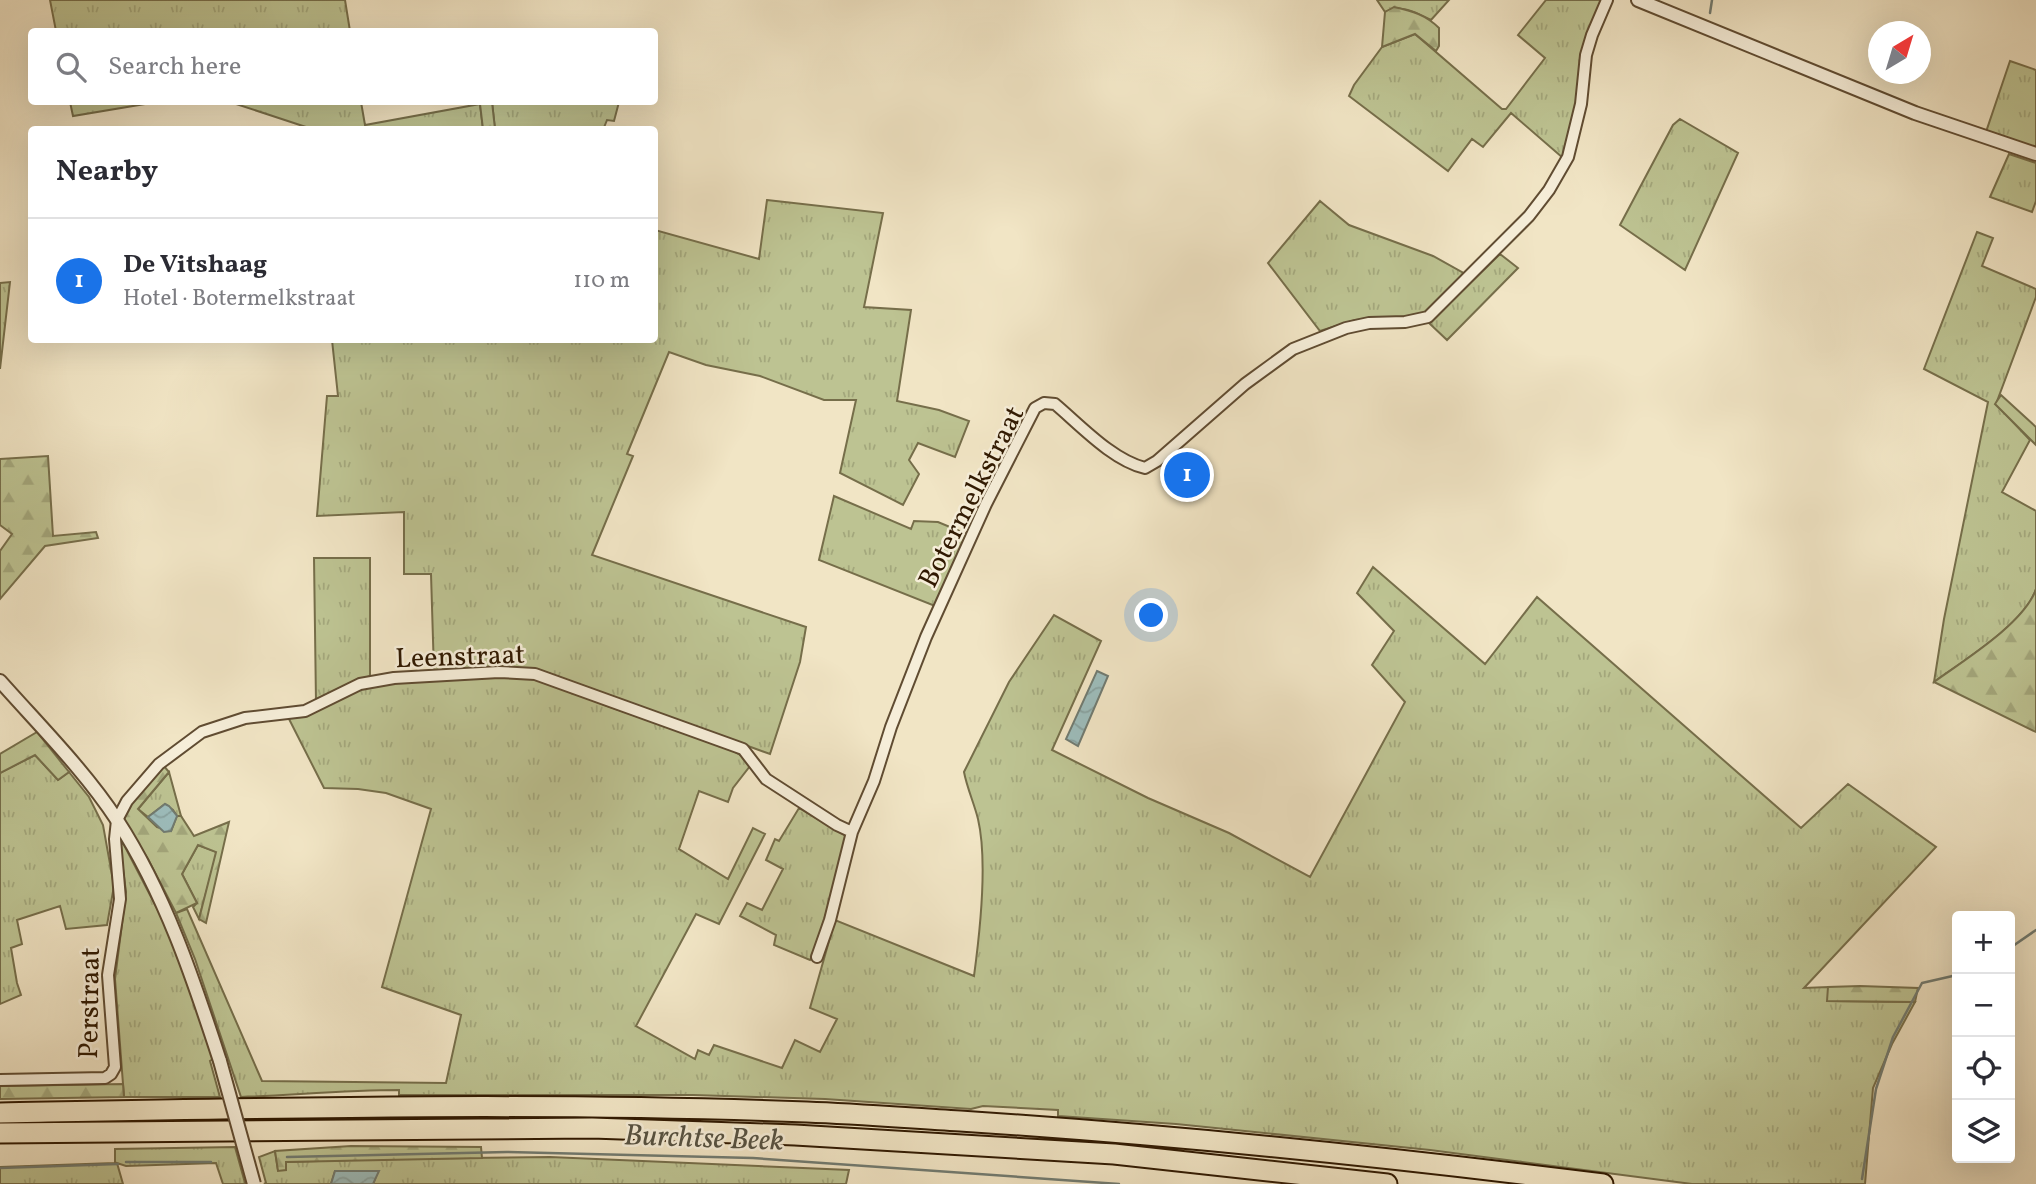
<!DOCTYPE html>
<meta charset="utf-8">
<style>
body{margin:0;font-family:Vollkorn,serif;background:#f7f7f7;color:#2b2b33}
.controls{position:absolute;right:21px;bottom:21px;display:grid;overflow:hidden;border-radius:7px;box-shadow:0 7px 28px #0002}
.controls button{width:63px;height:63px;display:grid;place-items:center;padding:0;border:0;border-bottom:2px solid #e1e1e2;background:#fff;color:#2b2b33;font:35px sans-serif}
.compass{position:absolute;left:1868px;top:21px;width:63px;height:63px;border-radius:50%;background:#fff;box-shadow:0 7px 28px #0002;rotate:38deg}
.you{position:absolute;left:1152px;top:616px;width:24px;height:24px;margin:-18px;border:5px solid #fff;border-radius:50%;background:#1a73e8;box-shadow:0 0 0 10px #1a73e833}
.badge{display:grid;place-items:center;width:46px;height:46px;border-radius:50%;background:#1a73e8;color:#fff;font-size:23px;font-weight:700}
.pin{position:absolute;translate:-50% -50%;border:4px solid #fff;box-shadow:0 2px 7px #0006}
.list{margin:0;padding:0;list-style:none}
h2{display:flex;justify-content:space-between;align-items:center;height:91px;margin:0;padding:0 28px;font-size:30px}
h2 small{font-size:23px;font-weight:400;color:#7c7c81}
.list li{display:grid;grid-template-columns:46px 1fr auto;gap:21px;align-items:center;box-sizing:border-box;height:126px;padding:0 28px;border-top:2px solid #e1e1e2}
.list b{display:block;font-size:26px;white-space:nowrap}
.list p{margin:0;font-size:23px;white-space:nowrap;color:#7c7c81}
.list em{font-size:23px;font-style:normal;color:#7c7c81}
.icon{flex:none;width:38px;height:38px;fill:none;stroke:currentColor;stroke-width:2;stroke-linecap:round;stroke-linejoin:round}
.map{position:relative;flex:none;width:2036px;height:1184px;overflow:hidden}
.search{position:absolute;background:#fff;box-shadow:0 7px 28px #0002;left:28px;top:28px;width:630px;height:77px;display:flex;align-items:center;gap:18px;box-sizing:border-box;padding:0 24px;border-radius:7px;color:#7c7c81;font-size:26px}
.panel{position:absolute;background:#fff;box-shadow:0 7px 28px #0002;left:28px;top:126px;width:630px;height:217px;border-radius:7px}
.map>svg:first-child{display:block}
.grass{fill:url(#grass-tufts);stroke:#766e4a;stroke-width:2}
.forest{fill:url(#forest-firs);stroke:#766e4a;stroke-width:2}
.water{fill:url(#water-waves);stroke:#717b71;stroke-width:2}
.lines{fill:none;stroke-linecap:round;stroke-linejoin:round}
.stream{stroke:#717b71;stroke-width:2.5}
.minor-casing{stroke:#604c32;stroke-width:14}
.tertiary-casing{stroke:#604c32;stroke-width:16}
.motorway-casing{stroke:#301901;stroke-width:23}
.minor{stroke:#f6eed9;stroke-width:10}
.tertiary{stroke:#f6eed9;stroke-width:12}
.motorway{stroke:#f1e5c5;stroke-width:19}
.tertiary-bridge-casing{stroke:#604c32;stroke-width:16;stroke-linecap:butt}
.tertiary-bridge{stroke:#f6eed9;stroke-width:12}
.labels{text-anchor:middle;stroke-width:5;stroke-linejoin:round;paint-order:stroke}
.street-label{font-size:28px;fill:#301901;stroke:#f6eed9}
.water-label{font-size:30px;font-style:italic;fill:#565242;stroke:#f6eed9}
</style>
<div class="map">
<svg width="2036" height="1184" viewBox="0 0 2036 1184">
<defs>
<pattern id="grass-tufts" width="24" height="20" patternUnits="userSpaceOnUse" patternTransform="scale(1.75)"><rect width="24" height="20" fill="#bdc392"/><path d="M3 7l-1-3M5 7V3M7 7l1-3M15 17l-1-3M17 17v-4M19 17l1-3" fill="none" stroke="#a3a77c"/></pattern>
<pattern id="forest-firs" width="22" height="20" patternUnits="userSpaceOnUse" patternTransform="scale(1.75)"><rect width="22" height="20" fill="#bdc392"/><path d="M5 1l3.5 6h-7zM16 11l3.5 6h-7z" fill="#a3a77c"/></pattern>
<pattern id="water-waves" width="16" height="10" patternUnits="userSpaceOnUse" patternTransform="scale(1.75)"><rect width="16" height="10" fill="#9dbdbc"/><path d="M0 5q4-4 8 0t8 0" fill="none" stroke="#88a2a0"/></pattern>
</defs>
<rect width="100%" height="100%" fill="#f1e5c5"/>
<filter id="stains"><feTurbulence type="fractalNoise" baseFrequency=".00286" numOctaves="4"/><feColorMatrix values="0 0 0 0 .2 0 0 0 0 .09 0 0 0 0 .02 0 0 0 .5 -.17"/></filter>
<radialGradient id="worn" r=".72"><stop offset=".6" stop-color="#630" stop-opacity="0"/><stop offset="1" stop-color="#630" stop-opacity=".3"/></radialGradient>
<path class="grass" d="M 50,0 L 345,0 L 350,31 L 56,31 Z
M 1377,0 L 1449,0 L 1431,20 C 1415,12 1401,4 1385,12 Z
M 1546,0 L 1602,0 L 1577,112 L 1563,158 L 1511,113 L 1483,147 L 1472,139 L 1448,171 L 1349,96 L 1354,85 L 1382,47 L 1415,34 L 1502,109 L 1506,109 L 1545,58 L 1518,35 Z
M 2010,61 L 2036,70 L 2036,150 L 1986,132 Z
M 70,102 L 157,102 L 73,116 Z
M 230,102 L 361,102 L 365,125 L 480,104 L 483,129 L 312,129 Z
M 492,102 L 619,102 L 614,121 L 607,120 L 603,130 L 495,129 Z
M 1680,119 L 1738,153 L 1685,270 L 1620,225 L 1673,125 Z
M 2009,154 L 2036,163 L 2036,201 L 2032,212 L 1990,197 Z
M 767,200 L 883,213 L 864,307 L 911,310 L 897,401 L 939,410 L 969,421 L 955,457 L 918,443 L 909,460 L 919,474 L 903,505 L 840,473 L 856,400 L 824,400 L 760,376 L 706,365 L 669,352 L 627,454 L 633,456 L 592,555 L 806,627 L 800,662 L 770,754 L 537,669 L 434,672 L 431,574 L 404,574 L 404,512 L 317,516 L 327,396 L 338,396 L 332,340 L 654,340 L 655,230 L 759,259 Z
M 1320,201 L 1349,225 L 1433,256 L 1467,275 L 1426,312 L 1414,316 L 1355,320 L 1320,331 L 1268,263 Z
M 1977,232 L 1993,238 L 1982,266 L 2036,289 L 2036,297 L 1996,404 L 2030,440 L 2002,492 L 2036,511 L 2036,589 C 2025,623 1963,661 1934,682 L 1944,619 L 1988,402 L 1924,369 Z
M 1500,254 L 1518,268 L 1447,340 L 1429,323 Z
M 10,282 L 0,369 L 0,283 Z
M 834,496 L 911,529 L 914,521 L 938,522 L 967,534 L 935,606 L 819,560 Z
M 314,558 L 370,558 L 370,676 L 339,689 L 316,702 Z
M 1373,567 L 1485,664 L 1537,597 L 1801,828 L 1848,784 L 1936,847 L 1804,988 L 1828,987 L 1828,1001 L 1915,1002 L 1892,1044 L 1873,1088 L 1865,1184 L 1692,1184 L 1430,1150 L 1176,1124 L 1058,1116 L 1058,1110 L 983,1106 L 971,1109 L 825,1099 L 693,1095 L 399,1095 L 399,1090 C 346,1090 294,1095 241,1097 L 195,959 L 176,913 L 187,909 L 262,1081 L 446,1083 L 461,1015 L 382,987 L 431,809 L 386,793 L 358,789 L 324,788 L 288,717 L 374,684 L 445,679 L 522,677 L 543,681 L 610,707 L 724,746 L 742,756 L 750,766 L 733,788 L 728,802 L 699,791 L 679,849 L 728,879 L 753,828 L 765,834 L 719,924 L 696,914 L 636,1026 L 695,1059 L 698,1050 L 709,1055 L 714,1045 L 782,1068 L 795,1040 L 820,1052 L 837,1019 L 810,1008 L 835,920 L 974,976 C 980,932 988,862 978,819 C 974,803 967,788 964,772 L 1009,682 L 1054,615 L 1101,641 L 1052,750 L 1148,798 L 1229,833 L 1310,877 L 1405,702 L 1372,665 L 1394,631 L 1357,593 Z
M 35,755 L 58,780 L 69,772 L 89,797 L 103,825 L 114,886 L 107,925 L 66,929 L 60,906 L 17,920 L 22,944 L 11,948 L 17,983 L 21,995 L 0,1004 L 0,773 Z
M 169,772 L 181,816 L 177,816 L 173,810 L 165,804 L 148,817 L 138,809 Z
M 799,808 L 846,836 L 847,842 L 814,954 L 810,960 L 774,945 L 776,935 L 740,916 L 747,903 L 762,910 L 783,869 L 766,860 L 775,839 L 779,841 Z
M 123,843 L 163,920 L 178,954 L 213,1059 L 210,1061 L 220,1097 L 124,1097 L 115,979 L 126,892 L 120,846 Z
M 198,845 L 217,852 L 199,919 L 193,907 L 197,903 L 182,874 Z
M 235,1147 L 245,1183 L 249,1184 L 223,1184 L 216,1163 L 126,1166 L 117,1163 L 123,1184 L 0,1184 L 0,1167 L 115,1163 L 115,1149 Z
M 275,1151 L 278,1170 L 286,1170 L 286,1162 L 385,1159 L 550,1157 L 849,1170 L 846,1184 L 373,1184 L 378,1171 L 335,1171 L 331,1184 L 264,1184 L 266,1183 L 259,1157 Z"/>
<path class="forest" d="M 1394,7 C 1412,11 1426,15 1439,28 L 1439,46 L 1436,51 L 1415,34 L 1382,47 L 1385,12 Z
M 492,102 L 495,129 L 483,129 L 480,104 Z
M 2001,395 L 2036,427 L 2036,445 L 1995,404 Z
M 48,456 L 53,536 L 96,532 L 98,538 L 45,546 L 0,599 L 0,551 L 12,534 L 0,525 L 0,459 Z
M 2036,589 L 2036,732 L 1934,682 C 1963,661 2025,623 2036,589 Z
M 37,732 L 69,772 L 58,780 L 35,755 L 0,773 L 0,754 Z
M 163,765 L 169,772 L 138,809 L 157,827 L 171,831 L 177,816 L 181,816 L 194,836 L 229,822 L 206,923 L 199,919 L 216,852 L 198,845 L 182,874 L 197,903 L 176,913 L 148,859 L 122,818 L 143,786 Z
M 1860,986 L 1918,988 L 1915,1002 L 1827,1001 L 1828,987 Z
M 123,1084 L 124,1097 L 0,1099 L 0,1086 Z
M 351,1146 L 481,1147 L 482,1158 L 286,1162 L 286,1170 L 278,1171 L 275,1151 Z"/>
<path class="water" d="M 1097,671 L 1108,676 L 1078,746 L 1066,739 Z
M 165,804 L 169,806 L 177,816 L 171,831 L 164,832 L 148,817 Z
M 335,1171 L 379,1171 L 373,1184 L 331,1184 Z"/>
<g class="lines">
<path class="stream" d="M 1710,13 L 1712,0
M 2010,948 L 2036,930
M 287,1157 L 507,1152 L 753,1158 L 1119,1184
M 126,1162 L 211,1162
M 0,1168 L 118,1164
M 1862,1179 L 1876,1089 L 1893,1037 L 1922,983 L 1957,975"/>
<g class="minor-casing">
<path id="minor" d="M 817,957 L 830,920 L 852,832 L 874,781 L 891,727 L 926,637 L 986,504 L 1035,408 L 1044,403 L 1055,404 C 1080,425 1112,460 1145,468 L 1157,461 L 1245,384 L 1293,349 L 1346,328 L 1369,323 L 1405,322 L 1428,317 L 1529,216 L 1549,190 L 1568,157 L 1581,104 L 1586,55 L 1592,35 L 1607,0
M 0,1080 L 105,1078 L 111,1074 L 115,1067 L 108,975 L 120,899 L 115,839 L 117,820 L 127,801 L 159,764 L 202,732 L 245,718 L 305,711 L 360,684 L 394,678 L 499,672 L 535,674 L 743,749 L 766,779 L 837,825 L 852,832"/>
</g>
<g class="tertiary-casing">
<path id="tertiary" d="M 1638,0 L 1915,113 L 2036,154
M 0,681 C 39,725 85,771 117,820 C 165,894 193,978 220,1061"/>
</g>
<g class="motorway-casing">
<path id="motorway" d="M 0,1113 C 269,1108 538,1102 807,1112 C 858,1114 909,1118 960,1121 C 1175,1135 1389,1157 1603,1184
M 0,1133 L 592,1128 L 795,1135 L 1114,1154 L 1387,1184"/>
</g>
<use href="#minor" class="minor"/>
<use href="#tertiary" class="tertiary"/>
<use href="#motorway" class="motorway"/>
<g class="tertiary-bridge-casing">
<path id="tertiary-bridge" d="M 220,1061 L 254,1184"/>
</g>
<use href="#tertiary-bridge" class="tertiary-bridge"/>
</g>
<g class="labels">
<g class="street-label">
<text transform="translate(970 496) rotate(-63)" y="10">Botermelkstraat</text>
<text transform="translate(460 655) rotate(-2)" y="10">Leenstraat</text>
<text transform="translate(88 1003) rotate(-89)" y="10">Perstraat</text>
</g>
<g class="water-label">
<text transform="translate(704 1137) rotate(2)" y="10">Burchtse Beek</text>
</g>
</g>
<rect width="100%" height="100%" filter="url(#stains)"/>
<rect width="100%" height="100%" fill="url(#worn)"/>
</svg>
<div class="controls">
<button>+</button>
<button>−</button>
<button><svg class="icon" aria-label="locate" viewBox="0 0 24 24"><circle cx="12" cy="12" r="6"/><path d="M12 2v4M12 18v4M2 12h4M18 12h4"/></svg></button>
<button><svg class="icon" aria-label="layers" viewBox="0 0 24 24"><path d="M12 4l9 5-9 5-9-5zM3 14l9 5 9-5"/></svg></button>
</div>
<svg class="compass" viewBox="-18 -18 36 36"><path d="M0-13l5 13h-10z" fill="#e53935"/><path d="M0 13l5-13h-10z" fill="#7c7c81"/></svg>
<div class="you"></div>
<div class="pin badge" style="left:1187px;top:475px">1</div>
<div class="search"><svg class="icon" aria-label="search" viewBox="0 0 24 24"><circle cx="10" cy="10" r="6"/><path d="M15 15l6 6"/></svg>Search here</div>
<section class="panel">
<h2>Nearby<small></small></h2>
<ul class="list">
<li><span class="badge">1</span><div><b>De Vitshaag</b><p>Hotel · Botermelkstraat</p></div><em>110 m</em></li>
</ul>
</section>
</div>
